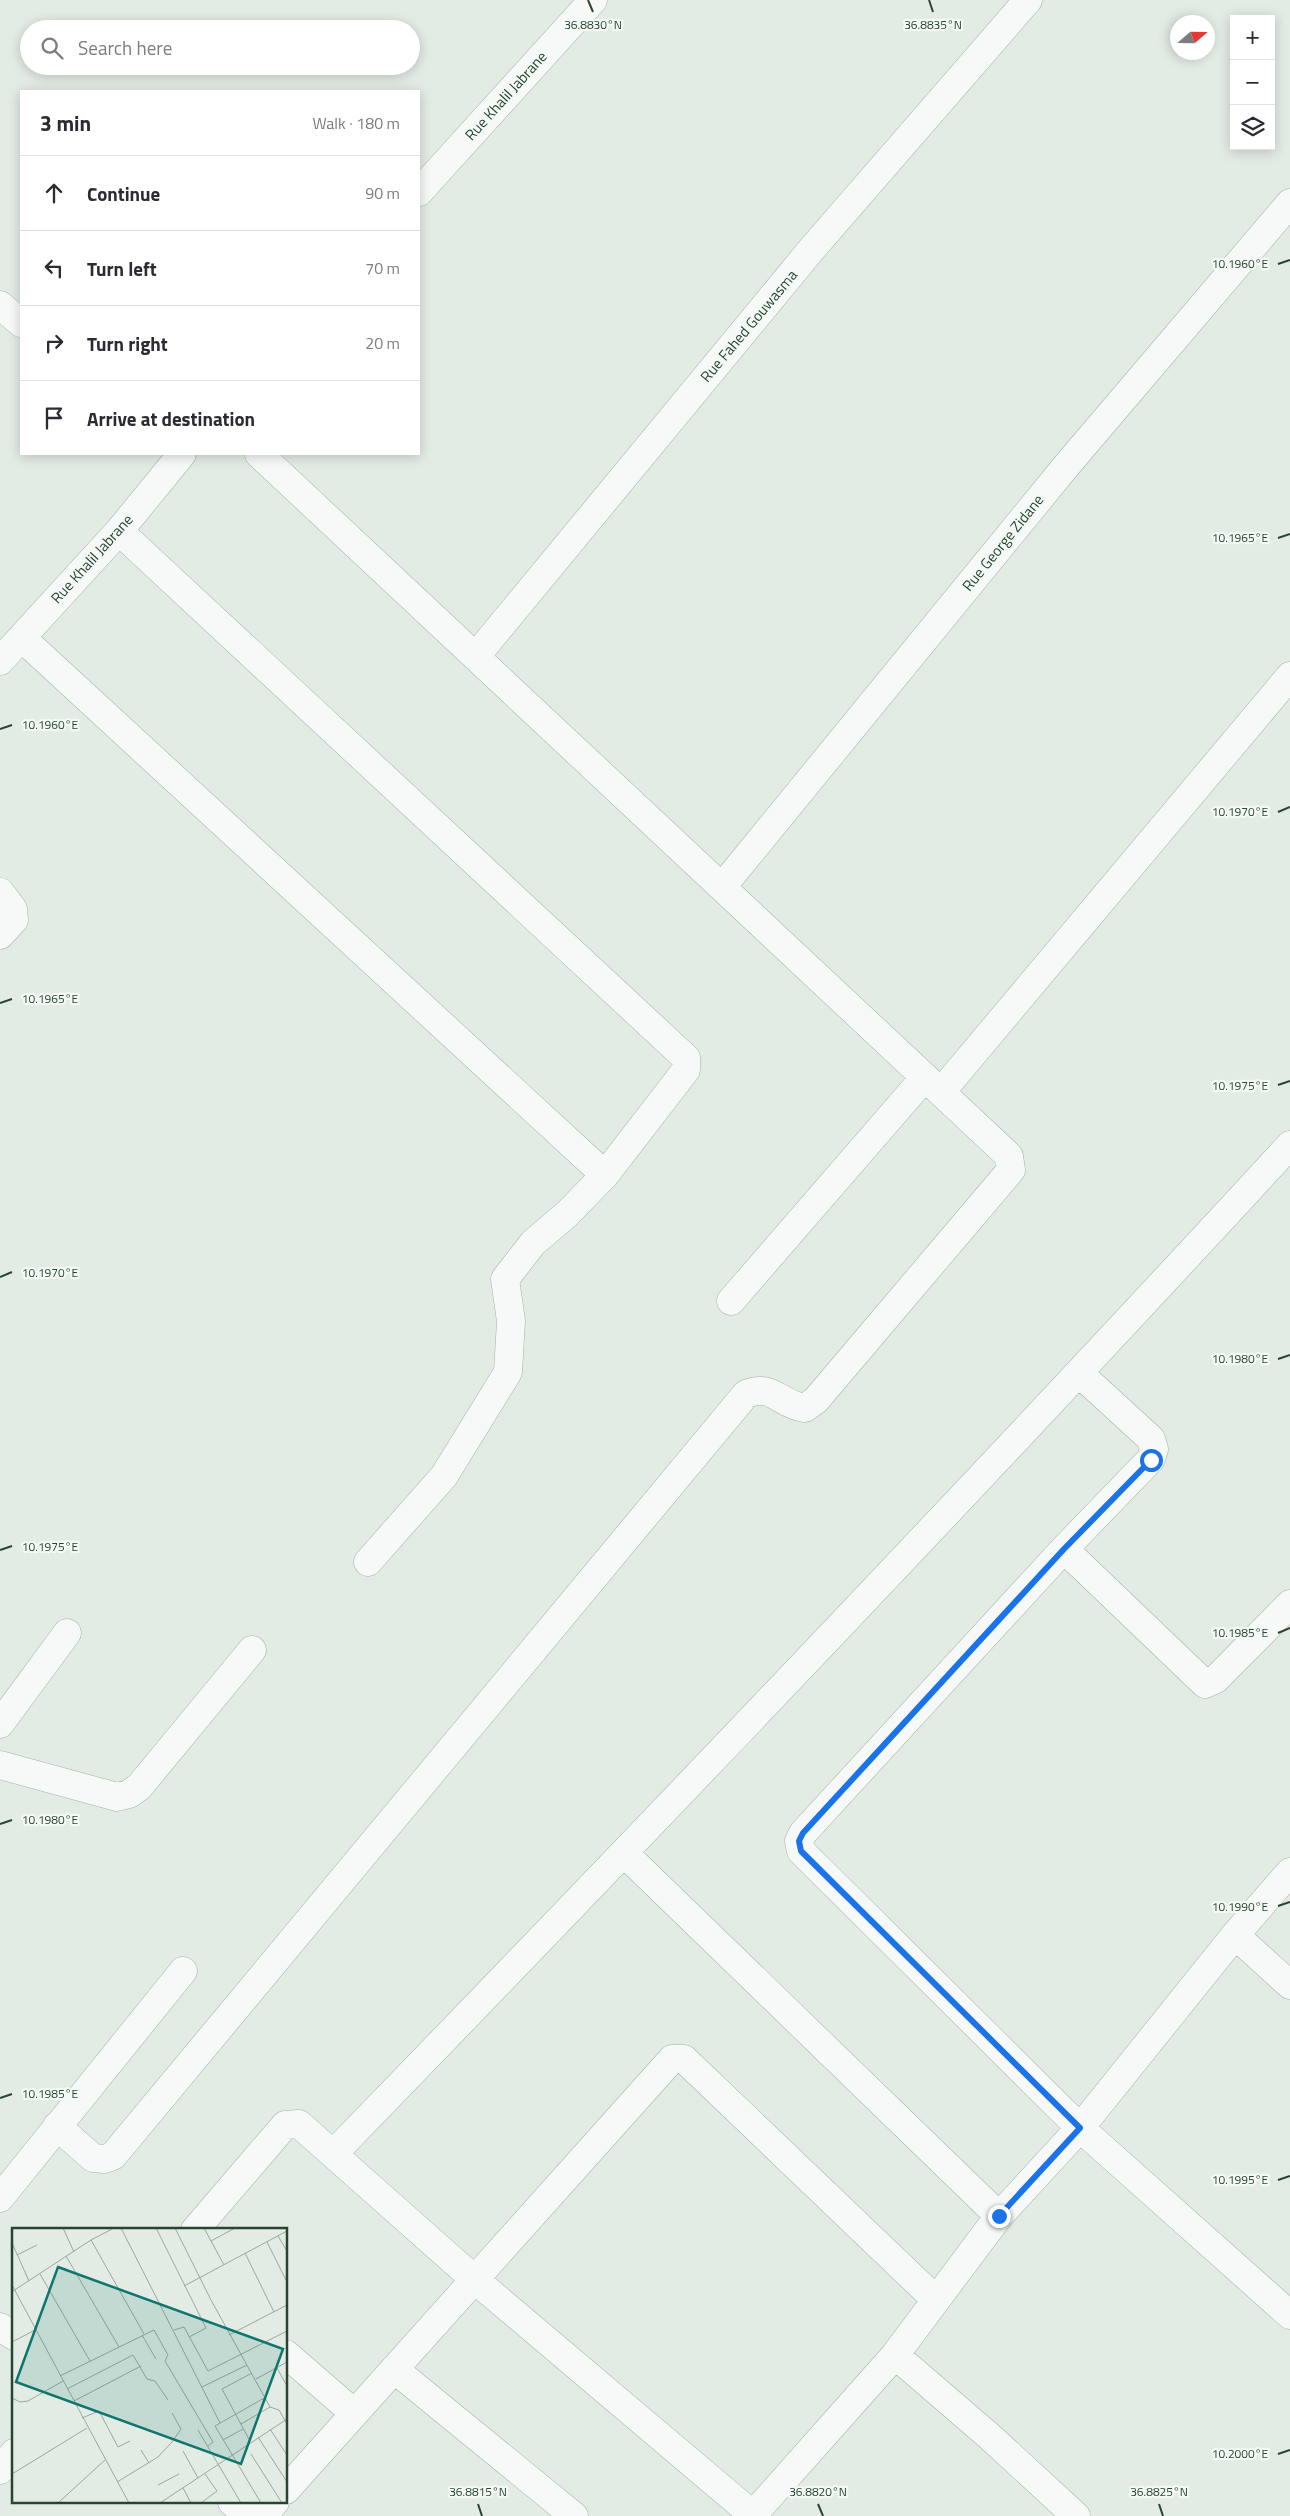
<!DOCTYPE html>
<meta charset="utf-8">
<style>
body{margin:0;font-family:"Titillium Web",sans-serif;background:#f7f7f7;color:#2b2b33}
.controls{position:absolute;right:15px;top:15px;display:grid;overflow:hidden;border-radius:0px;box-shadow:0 2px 12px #0003}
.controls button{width:45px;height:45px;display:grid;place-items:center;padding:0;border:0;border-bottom:1px solid #e1e1e2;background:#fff;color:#2b2b33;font:25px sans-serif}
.compass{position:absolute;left:1170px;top:15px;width:45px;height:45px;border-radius:50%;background:#fff;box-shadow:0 2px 12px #0003;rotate:70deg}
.stop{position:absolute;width:15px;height:15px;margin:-11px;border:4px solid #1a73e8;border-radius:50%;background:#fff}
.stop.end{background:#1a73e8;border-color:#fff;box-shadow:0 1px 5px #0008}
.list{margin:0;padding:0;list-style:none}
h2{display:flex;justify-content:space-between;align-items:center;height:65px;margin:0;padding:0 20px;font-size:21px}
h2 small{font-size:16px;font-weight:400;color:#7c7c81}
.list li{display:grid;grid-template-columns:32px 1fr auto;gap:15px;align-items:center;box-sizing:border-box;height:75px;padding:0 20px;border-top:1px solid #e1e1e2}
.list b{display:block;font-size:19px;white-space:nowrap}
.list em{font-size:16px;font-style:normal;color:#7c7c81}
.icon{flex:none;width:28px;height:28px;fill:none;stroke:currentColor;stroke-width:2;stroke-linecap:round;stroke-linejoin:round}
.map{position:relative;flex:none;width:1290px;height:2516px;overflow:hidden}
.search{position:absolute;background:#fff;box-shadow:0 2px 12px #0003;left:20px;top:20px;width:400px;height:55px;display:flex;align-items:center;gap:12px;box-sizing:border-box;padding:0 18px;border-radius:28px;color:#7c7c81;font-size:19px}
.panel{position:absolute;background:#fff;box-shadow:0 2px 12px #0003;left:20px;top:90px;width:400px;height:365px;border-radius:0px}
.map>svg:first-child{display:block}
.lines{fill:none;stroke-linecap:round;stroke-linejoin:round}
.minor-casing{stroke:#a4b2a8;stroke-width:29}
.tertiary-casing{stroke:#a4b2a8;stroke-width:29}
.minor{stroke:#f6f9f7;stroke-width:28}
.tertiary{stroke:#f6f9f7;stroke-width:28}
.route{stroke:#1a73e8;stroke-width:6}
.ticks{fill:none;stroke:#2a4432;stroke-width:2}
.labels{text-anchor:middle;stroke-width:4.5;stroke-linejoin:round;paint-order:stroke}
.street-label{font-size:15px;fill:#2a4432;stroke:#f3f9f4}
.inset-road{fill:none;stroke:#99a89d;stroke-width:1}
.view{fill:#0f766e;fill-opacity:0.15;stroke:#0f766e;stroke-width:2.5}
.inset-edge{fill:none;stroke:#2a4432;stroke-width:2.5}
.ticks-label{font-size:12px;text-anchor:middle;fill:#2a4432;stroke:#f3f9f4;stroke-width:4.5;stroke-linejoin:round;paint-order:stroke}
</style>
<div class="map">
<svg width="1290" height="2516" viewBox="0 0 1290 2516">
<rect width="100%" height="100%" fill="#e3ebe5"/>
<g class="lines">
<g class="minor-casing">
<path id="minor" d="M 0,305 L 21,323
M 119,531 L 686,1058 L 686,1070 L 605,1175 L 567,1214 L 533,1243 L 505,1279 L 511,1321 L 508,1372 L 444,1476 L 368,1562
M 22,638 L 605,1175
M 476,656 L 811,250 L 1028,0
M 722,887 L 1067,465 L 1290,203
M 0,892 L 13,909 L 14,920 L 0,935
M 941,1092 L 1290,676
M 731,1301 L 925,1077
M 1079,1373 L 1151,1439 L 1154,1449 L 1151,1459 L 1064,1549 L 803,1833 L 799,1841 L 801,1851 L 1080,2128 L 1290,2315
M 1064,1549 L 1205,1684 L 1216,1679 L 1290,1604
M 0,1724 L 67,1633
M 0,1765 L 117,1797 L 129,1794 L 139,1787 L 252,1650
M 624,1853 L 999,2216
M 1235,1935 L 1290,1985
M 57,2126 L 93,2158 L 105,2159 L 113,2156 L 746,1394 C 773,1383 780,1405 805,1408 L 816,1400 L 1011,1170 L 1009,1156 L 259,454
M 334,2153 C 656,1821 976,1486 1290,1145
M 0,2198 L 183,1971
M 195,2230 L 285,2125 L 299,2124 L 474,2279 L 753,2515
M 0,2327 L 14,2336
M 286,2354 L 354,2413
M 895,2355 L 989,2436 L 1076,2516
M 394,2369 L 574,2516
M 0,2470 L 14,2453
M 286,2490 L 672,2059 L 684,2059 L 935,2299
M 232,2502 L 250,2516
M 263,2516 L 275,2502
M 752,2516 L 895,2355 L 999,2216 L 1080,2128 L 1235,1935 L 1290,1872"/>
</g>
<g class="tertiary-casing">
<path id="tertiary" d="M 419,192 L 593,0
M 0,661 L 119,531 L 182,454"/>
</g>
<use href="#minor" class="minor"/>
<use href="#tertiary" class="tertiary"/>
</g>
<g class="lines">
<path class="route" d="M 999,2216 L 1080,2128 L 801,1851 L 799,1841 L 803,1833 L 1064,1549 L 1151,1460"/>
</g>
<path class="ticks" d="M 588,0 L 593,12M 929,0 L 933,12M 1278,264 L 1290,260M 1278,538 L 1290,534M 0,729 L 12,725M 1278,812 L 1290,807M 0,1003 L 12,999M 1278,1085 L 1290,1081M 0,1277 L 12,1272M 1278,1359 L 1290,1355M 0,1550 L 12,1546M 1278,1633 L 1290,1628M 0,1824 L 12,1820M 1278,1906 L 1290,1902M 0,2098 L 12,2094M 1278,2180 L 1290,2176M 1278,2454 L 1290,2450M 478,2504 L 482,2516M 818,2504 L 823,2516M 1159,2504 L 1163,2516"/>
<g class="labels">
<g class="street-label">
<text transform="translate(506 96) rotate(-48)" y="5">Rue Khalil Jabrane</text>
<text transform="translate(749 326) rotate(-50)" y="5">Rue Fahed Gouwasma</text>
<text transform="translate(1003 543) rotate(-51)" y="5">Rue George Zidane</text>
<text transform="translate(92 559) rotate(-48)" y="5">Rue Khalil Jabrane</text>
</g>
</g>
<g transform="translate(12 2228)">
<rect width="275" height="275" fill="#e3ebe5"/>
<path class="inset-road" d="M 51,0 L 62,24M 109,0 L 208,195M 144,0 L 194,100 L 177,109M 163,0 L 199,72 L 258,179 L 229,196M 192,0 L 212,37M 266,8 L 275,23M 79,12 L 132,106M 199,13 L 223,0M 255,14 L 275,54M 0,15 L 17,53M 233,25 L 262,84M 5,27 L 25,17M 54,28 L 107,119M 28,46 L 78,133M 0,57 L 117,275M 172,58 L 275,3M 1,63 L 79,12 L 102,0M 162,102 L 172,99 L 196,143 L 275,103M 130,107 L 144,131M 217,107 L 275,77M 0,114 L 23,102M 265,140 L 275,158M 48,148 L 142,102 L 156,127 L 153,133 L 201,214 L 196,218M 244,151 L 275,134M 190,159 L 235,137M 55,161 L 121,127 L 135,151 L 143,153 L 156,172M 0,170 L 8,174 L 16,173 L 51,153M 62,173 L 129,138M 258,179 L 267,182 L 275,196M 70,190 L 87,183 L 106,219 L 118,213M 258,201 L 275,227M 186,202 L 229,275M 246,209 L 275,254M 211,212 L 231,201M 238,213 L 210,161 L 240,145M 129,222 L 137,235M 171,223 L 186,250M 239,226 L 270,275M 0,246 L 75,200M 105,254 L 146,229 L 160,214 L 169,201 L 160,185M 146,257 L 167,246M 171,260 L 179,275M 46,275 L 93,232M 148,275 L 275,191M 189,275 L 205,263 L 193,246M 249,275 L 203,198 L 254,169"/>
<path class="view" d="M 46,39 L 271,121 L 229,236 L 4,154 Z"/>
<rect width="275" height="275" class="inset-edge"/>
</g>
<g class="ticks-label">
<text x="593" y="29">36.8830°N</text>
<text x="933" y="29">36.8835°N</text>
<text x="1240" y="268">10.1960°E</text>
<text x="1240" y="542">10.1965°E</text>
<text x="50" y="729">10.1960°E</text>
<text x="1240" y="816">10.1970°E</text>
<text x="50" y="1003">10.1965°E</text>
<text x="1240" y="1090">10.1975°E</text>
<text x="50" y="1277">10.1970°E</text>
<text x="1240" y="1363">10.1980°E</text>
<text x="50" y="1551">10.1975°E</text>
<text x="1240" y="1637">10.1985°E</text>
<text x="50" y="1824">10.1980°E</text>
<text x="1240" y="1911">10.1990°E</text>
<text x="50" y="2098">10.1985°E</text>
<text x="1240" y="2184">10.1995°E</text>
<text x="1240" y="2458">10.2000°E</text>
<text x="478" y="2496">36.8815°N</text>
<text x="818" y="2496">36.8820°N</text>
<text x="1159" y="2496">36.8825°N</text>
</g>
</svg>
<div class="controls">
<button>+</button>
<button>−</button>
<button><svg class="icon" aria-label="layers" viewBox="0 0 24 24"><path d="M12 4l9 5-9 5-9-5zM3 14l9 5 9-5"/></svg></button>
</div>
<svg class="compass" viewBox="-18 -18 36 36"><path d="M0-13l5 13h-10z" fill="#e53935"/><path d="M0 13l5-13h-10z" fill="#7c7c81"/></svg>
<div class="stop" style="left:1151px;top:1460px"></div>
<div class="stop end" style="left:999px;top:2216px"></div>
<div class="search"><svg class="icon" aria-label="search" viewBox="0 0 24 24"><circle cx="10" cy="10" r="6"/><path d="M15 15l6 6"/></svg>Search here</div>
<section class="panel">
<h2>3 min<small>Walk · 180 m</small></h2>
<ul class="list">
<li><svg class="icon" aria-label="ahead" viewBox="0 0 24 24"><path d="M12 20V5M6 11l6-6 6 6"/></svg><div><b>Continue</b></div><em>90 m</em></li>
<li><svg class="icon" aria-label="left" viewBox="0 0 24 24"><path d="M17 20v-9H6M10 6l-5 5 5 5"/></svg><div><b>Turn left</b></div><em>70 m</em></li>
<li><svg class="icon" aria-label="right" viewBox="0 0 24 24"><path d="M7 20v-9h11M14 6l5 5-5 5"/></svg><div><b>Turn right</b></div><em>20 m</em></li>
<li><svg class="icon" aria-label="arrive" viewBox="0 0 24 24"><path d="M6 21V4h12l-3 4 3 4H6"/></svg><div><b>Arrive at destination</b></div></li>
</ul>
</section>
</div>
